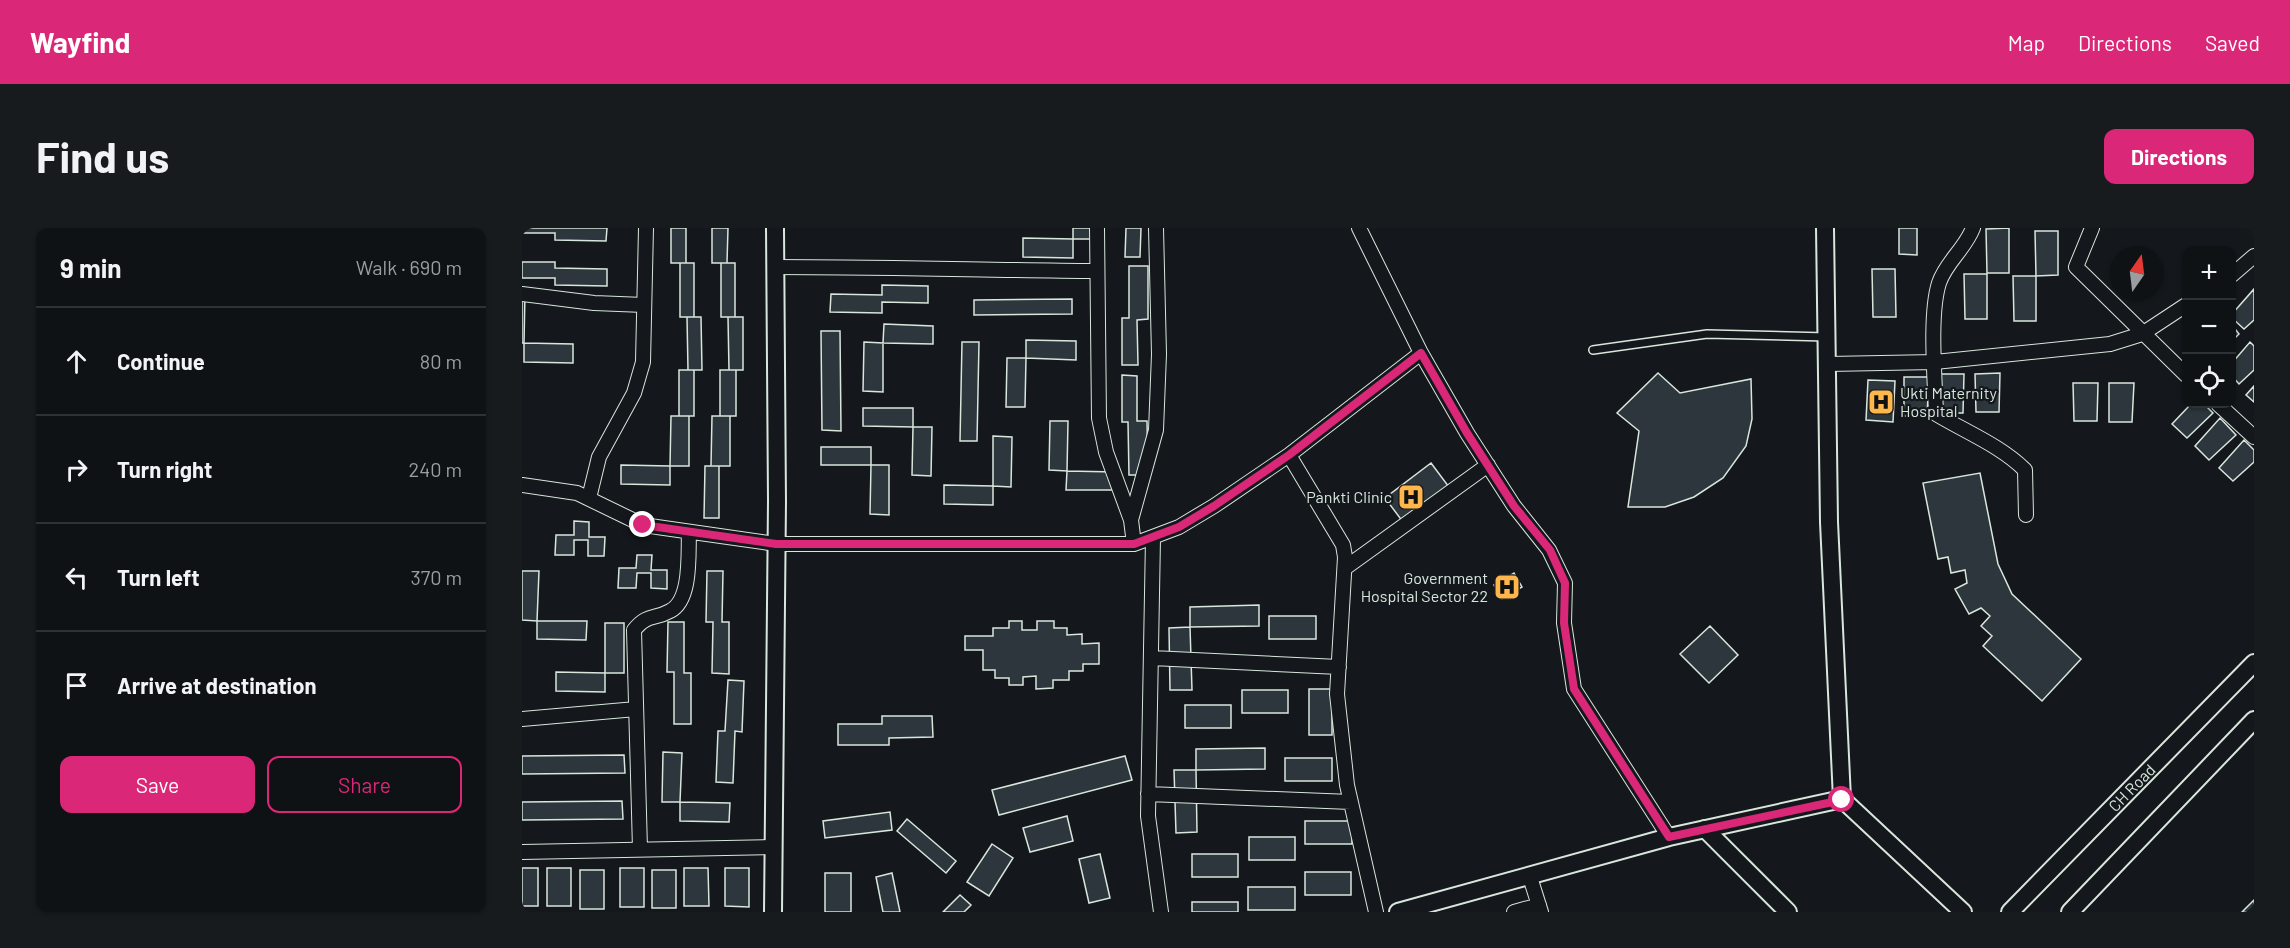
<!DOCTYPE html>
<meta charset="utf-8">
<style>
body{margin:0;font-family:Barlow,sans-serif;background:#181b1e;color:#f1f3f6}
.controls{position:absolute;right:18px;top:18px;display:grid;overflow:hidden;border-radius:12px;box-shadow:0 2px 4px #0004}
.controls button{width:54px;height:54px;display:grid;place-items:center;padding:0;border:0;border-bottom:2px solid #2f3234;background:#0f1215;color:#f1f3f6;font:30px sans-serif}
.compass{position:absolute;left:1588px;top:18px;width:54px;height:54px;border-radius:50%;background:#0f1215;box-shadow:0 2px 4px #0004;rotate:14deg}
.stop{position:absolute;width:18px;height:18px;margin:-14px;border:4px solid #db2777;border-radius:50%;background:#fff}
.stop.end{background:#db2777;border-color:#fff;box-shadow:0 2px 6px #0008}
.list{margin:0;padding:0;list-style:none}
h2{display:flex;justify-content:space-between;align-items:center;height:78px;margin:0;padding:0 24px;font-size:26px}
h2 small{font-size:20px;font-weight:400;color:#9b9ea0}
.list li{display:grid;grid-template-columns:39px 1fr auto;gap:18px;align-items:center;box-sizing:border-box;height:108px;padding:0 24px;border-top:2px solid #2f3234}
.list b{display:block;font-size:22px;white-space:nowrap}
.list em{font-size:20px;font-style:normal;color:#9b9ea0}
.actions{display:flex;gap:12px;padding:18px 24px}
.actions a{flex:1;padding:14px 0;border:2px solid #db2777;border-radius:12px;text-align:center;font-size:21px;color:#db2777}
.actions .main{background:#db2777;color:#fff}
.icon{flex:none;width:33px;height:33px;fill:none;stroke:currentColor;stroke-width:2;stroke-linecap:round;stroke-linejoin:round}
.map{position:relative;flex:none;width:1732px;height:684px;overflow:hidden;border-radius:12px}
header{display:flex;align-items:center;gap:36px;box-sizing:border-box;height:84px;padding:0 30px;background:#db2777;color:#fff}
header strong{font-size:28px}
nav{display:flex;gap:33px;margin-inline-start:auto;font-size:21px}
.intro{display:flex;align-items:center;justify-content:space-between;box-sizing:border-box;height:144px;padding:0 36px}
h1{margin:0;font-size:42px}
.button{padding:15px 27px;border-radius:12px;background:#db2777;color:#fff;font-size:21px;font-weight:700}
main{display:flex;gap:36px;padding:0 36px}
aside{flex:1;background:#0f1215;border-radius:12px;box-shadow:0 2px 4px #0004}
.map>svg:first-child{display:block}
.building{fill:#2c363c;stroke:#d8e6dc;stroke-width:1.5}
.lines{fill:none;stroke-linecap:round;stroke-linejoin:round}
.service-casing{stroke:#d8e6dc;stroke-width:10}
.minor-casing{stroke:#d8e6dc;stroke-width:16}
.tertiary-casing{stroke:#d8e6dc;stroke-width:20}
.service{stroke:#14181c;stroke-width:7}
.minor{stroke:#14181c;stroke-width:14}
.tertiary{stroke:#14181c;stroke-width:16}
.route{stroke:#db2777;stroke-width:8}
.labels{text-anchor:middle;stroke-width:4.5;stroke-linejoin:round;paint-order:stroke}
.poi-label{font-size:16px;fill:#d8e6dc;stroke:#14181c;text-anchor:end}
.street-label{font-size:16px;fill:#d8e6dc;stroke:#14181c}
</style>
<header>
<strong>Wayfind</strong>
<nav><a>Map</a><a>Directions</a><a>Saved</a></nav>
</header>
<div class="intro"><h1>Find us</h1><a class="button">Directions</a></div>
<main>
<aside>
<h2>9 min<small>Walk · 690 m</small></h2>
<ul class="list">
<li><svg class="icon" aria-label="ahead" viewBox="0 0 24 24"><path d="M12 20V5M6 11l6-6 6 6"/></svg><div><b>Continue</b></div><em>80 m</em></li>
<li><svg class="icon" aria-label="right" viewBox="0 0 24 24"><path d="M7 20v-9h11M14 6l5 5-5 5"/></svg><div><b>Turn right</b></div><em>240 m</em></li>
<li><svg class="icon" aria-label="left" viewBox="0 0 24 24"><path d="M17 20v-9H6M10 6l-5 5 5 5"/></svg><div><b>Turn left</b></div><em>370 m</em></li>
<li><svg class="icon" aria-label="arrive" viewBox="0 0 24 24"><path d="M6 21V4h12l-3 4 3 4H6"/></svg><div><b>Arrive at destination</b></div></li>
</ul>
<div class="actions"><a class="main">Save</a><a>Share</a></div>
</aside>
<div class="map">
<svg width="1732" height="684" viewBox="0 0 1732 684">
<rect width="100%" height="100%" fill="#14181c"/>
<path class="building" d="M 0,0 L 85,0 L 84,13 L 33,12 L 33,5 L 0,5 Z
M 149,0 L 164,0 L 164,35 L 149,35 Z
M 190,0 L 206,0 L 205,35 L 190,35 Z
M 551,0 L 569,0 L 569,11 L 551,11 Z
M 604,0 L 619,0 L 618,29 L 603,29 Z
M 1377,0 L 1395,0 L 1395,27 L 1377,26 Z
M 1487,0 L 1487,45 L 1465,45 L 1464,1 Z
M 1513,3 L 1536,3 L 1536,47 L 1514,48 Z
M 501,10 L 551,11 L 551,30 L 501,29 Z
M 0,34 L 33,34 L 33,40 L 85,41 L 85,58 L 33,57 L 33,50 L 0,50 Z
M 158,35 L 172,35 L 172,89 L 158,89 Z
M 199,35 L 213,35 L 213,89 L 199,89 Z
M 607,38 L 626,38 L 626,91 L 615,92 L 616,137 L 600,137 L 600,90 L 607,90 Z
M 1350,41 L 1373,41 L 1374,89 L 1351,89 Z
M 1442,46 L 1465,46 L 1465,91 L 1443,91 Z
M 1491,48 L 1514,48 L 1514,93 L 1492,93 Z
M 360,57 L 406,58 L 406,75 L 360,74 L 360,85 L 308,84 L 309,66 L 360,67 Z
M 1732,61 L 1732,92 L 1722,101 L 1710,90 L 1710,86 Z
M 0,65 L 3,65 L 2,115 L 0,115 Z
M 550,71 L 550,86 L 452,87 L 452,72 Z
M 165,89 L 179,89 L 180,142 L 166,142 Z
M 206,89 L 221,89 L 221,142 L 207,142 Z
M 362,96 L 411,98 L 411,116 L 361,115 Z
M 1710,97 L 1717,106 L 1710,113 Z
M 299,103 L 318,103 L 319,203 L 300,202 Z
M 504,112 L 554,113 L 554,132 L 504,130 Z
M 342,114 L 361,115 L 361,164 L 341,163 Z
M 440,114 L 457,114 L 455,213 L 438,213 Z
M 1728,114 L 1732,118 L 1732,142 L 1717,156 L 1710,148 L 1710,135 Z
M 2,115 L 51,116 L 51,135 L 2,134 Z
M 485,130 L 504,130 L 503,179 L 484,179 Z
M 157,142 L 172,142 L 172,188 L 157,188 Z
M 198,142 L 214,142 L 214,188 L 198,188 Z
M 1136,145 L 1158,165 L 1229,151 L 1230,191 L 1224,218 L 1201,250 L 1172,269 L 1143,279 L 1106,279 L 1117,203 L 1095,185 Z
M 1478,145 L 1477,184 L 1454,184 L 1453,146 Z
M 1417,146 L 1442,146 L 1441,185 L 1418,185 Z
M 600,147 L 615,148 L 615,193 L 625,193 L 626,247 L 607,247 L 606,194 L 600,194 Z
M 1382,149 L 1407,149 L 1405,188 L 1382,188 Z
M 1346,152 L 1373,153 L 1371,194 L 1344,192 Z
M 1551,155 L 1576,155 L 1575,193 L 1552,193 Z
M 1587,155 L 1612,155 L 1610,194 L 1587,194 Z
M 1732,158 L 1732,174 L 1724,167 Z
M 1669,176 L 1682,176 L 1691,185 L 1665,210 L 1650,196 Z
M 341,180 L 391,180 L 391,199 L 341,198 Z
M 149,188 L 167,188 L 167,238 L 148,238 Z
M 190,188 L 208,188 L 208,238 L 189,238 Z
M 1698,190 L 1714,207 L 1687,232 L 1673,218 Z
M 528,193 L 546,193 L 545,243 L 527,242 Z
M 391,199 L 410,199 L 409,248 L 390,247 Z
M 471,208 L 490,209 L 489,259 L 471,258 Z
M 1722,212 L 1732,222 L 1732,234 L 1711,253 L 1697,240 Z
M 299,219 L 349,219 L 349,237 L 299,237 Z
M 909,235 L 927,259 L 881,294 L 863,270 Z
M 99,237 L 148,238 L 148,257 L 99,256 Z
M 349,237 L 367,237 L 367,287 L 348,286 Z
M 183,238 L 197,238 L 197,290 L 182,290 Z
M 545,243 L 594,244 L 594,262 L 544,262 Z
M 1458,245 L 1476,336 L 1490,366 L 1559,431 L 1520,473 L 1461,418 L 1470,408 L 1459,398 L 1468,388 L 1459,380 L 1447,386 L 1433,361 L 1445,355 L 1443,342 L 1429,345 L 1426,329 L 1416,331 L 1401,255 Z
M 422,257 L 471,258 L 471,277 L 422,276 Z
M 52,293 L 67,294 L 67,309 L 83,309 L 82,328 L 66,328 L 66,312 L 52,312 L 52,327 L 33,327 L 34,307 L 52,307 Z
M 115,327 L 130,327 L 129,342 L 145,342 L 145,361 L 129,360 L 129,345 L 115,345 L 114,360 L 96,360 L 97,340 L 114,340 Z
M 0,343 L 17,343 L 15,393 L 0,392 Z
M 185,343 L 201,343 L 200,394 L 207,394 L 207,446 L 190,445 L 191,394 L 184,394 Z
M 992,345 L 1000,359 L 980,371 L 972,357 Z
M 737,377 L 737,398 L 668,399 L 668,379 Z
M 747,388 L 794,388 L 794,411 L 747,411 Z
M 15,393 L 65,393 L 64,412 L 15,411 Z
M 487,393 L 500,393 L 500,402 L 515,402 L 515,393 L 532,393 L 532,400 L 545,400 L 545,407 L 560,406 L 560,416 L 577,415 L 577,436 L 561,436 L 561,443 L 547,443 L 547,452 L 531,452 L 531,460 L 514,461 L 514,448 L 501,449 L 501,457 L 487,457 L 487,450 L 473,450 L 473,442 L 461,442 L 461,422 L 443,422 L 443,408 L 471,408 L 471,400 L 487,400 Z
M 146,394 L 162,394 L 162,445 L 169,445 L 169,496 L 152,496 L 152,444 L 145,444 Z
M 83,395 L 102,395 L 102,445 L 83,445 Z
M 1188,398 L 1216,427 L 1187,455 L 1158,426 Z
M 668,399 L 670,462 L 648,462 L 647,400 Z
M 34,444 L 83,445 L 83,464 L 34,463 Z
M 206,452 L 222,453 L 220,504 L 213,503 L 211,555 L 194,554 L 196,503 L 203,503 Z
M 787,461 L 810,461 L 810,507 L 787,507 Z
M 720,462 L 766,462 L 766,485 L 720,485 Z
M 663,477 L 709,477 L 709,500 L 663,500 Z
M 360,488 L 410,488 L 411,509 L 367,510 L 367,517 L 316,517 L 316,496 L 360,496 Z
M 743,520 L 743,541 L 674,542 L 674,521 Z
M 141,524 L 160,525 L 158,574 L 140,574 Z
M 102,527 L 103,545 L 0,546 L 0,528 Z
M 603,528 L 610,552 L 477,587 L 470,562 Z
M 763,530 L 810,530 L 810,553 L 763,553 Z
M 652,542 L 674,542 L 675,604 L 654,605 Z
M 100,573 L 101,591 L 0,592 L 0,574 Z
M 158,574 L 208,575 L 207,594 L 158,593 Z
M 368,584 L 370,602 L 303,610 L 301,593 Z
M 545,588 L 551,613 L 508,624 L 501,600 Z
M 385,591 L 434,633 L 424,645 L 375,603 Z
M 783,593 L 830,593 L 830,616 L 783,616 Z
M 727,609 L 773,609 L 773,632 L 727,632 Z
M 470,616 L 491,630 L 467,668 L 445,654 Z
M 578,626 L 588,670 L 567,675 L 557,631 Z
M 670,626 L 716,626 L 716,649 L 670,649 Z
M 0,640 L 16,640 L 16,678 L 0,678 Z
M 25,640 L 49,640 L 49,678 L 25,678 Z
M 98,640 L 122,640 L 122,679 L 98,679 Z
M 162,640 L 186,640 L 187,678 L 162,678 Z
M 203,640 L 227,640 L 227,679 L 203,678 Z
M 58,642 L 82,642 L 82,681 L 58,681 Z
M 130,642 L 154,642 L 154,680 L 130,680 Z
M 783,644 L 829,644 L 829,667 L 783,667 Z
M 303,645 L 329,645 L 329,684 L 303,684 Z
M 370,645 L 378,684 L 361,684 L 354,649 Z
M 726,659 L 773,659 L 773,682 L 726,682 Z
M 438,667 L 449,677 L 442,684 L 421,684 Z
M 1732,672 L 1732,684 L 1720,684 Z
M 670,674 L 716,674 L 716,684 L 670,684 Z"/>
<g class="lines">
<g class="service-casing">
<path id="service" d="M 1071,122 L 1185,106 L 1305,109"/>
</g>
<g class="minor-casing">
<path id="minor" d="M 575,0 L 577,190 L 584,224 L 609,292 L 612,316
M 837,0 L 899,125 L 945,205 L 992,278 L 1027,322 L 1043,355 L 1042,395 L 1052,461 L 1147,609
M 1451,0 C 1443,21 1424,34 1417,55 C 1407,87 1413,151 1414,186 C 1444,204 1479,218 1503,242 L 1504,287
M 1570,0 L 1554,39 L 1664,147
M 253,39 C 360,39 467,42 574,43
M 1710,47 L 1732,28
M 0,66 L 72,75 L 122,77
M 1306,136 L 1413,134 L 1588,116 L 1620,106 L 1664,77
M 1696,176 L 1732,209
M 767,227 L 821,317 L 823,329 L 815,466 L 825,557 L 854,684
M 0,257 L 55,265 L 121,297 L 254,316 L 612,316 L 657,299 L 692,278 L 767,227 L 899,125
M 67,270 L 77,229 L 112,165 L 121,134 L 124,0
M 609,292 L 634,202 L 637,126 L 634,0
M 631,310 L 626,588 L 639,684
M 823,340 L 966,237
M 630,430 L 817,439
M 0,491 L 114,481
M 626,566 L 829,574
M 118,621 L 112,402 C 126,385 132,392 148,383 C 170,372 166,325 167,304
M 0,624 L 251,619
M 1008,649 L 1019,684
M 992,684 L 1017,677"/>
</g>
<g class="tertiary-casing">
<g id="tertiary">
<path d="M 1303,0 L 1307,294 L 1320,571 L 1441,684"/>
<path d="M 1183,601 L 1266,684"/>
<path d="M 251,684 L 255,273 L 253,0"/>
<path d="M 876,684 L 1147,609 L 1320,571"/>
<path id="s1" d="M 1488,684 L 1732,435"/>
<path d="M 1548,684 L 1732,492"/>
</g>
</g>
<use href="#service" class="service"/>
<use href="#minor" class="minor"/>
<use href="#tertiary" class="tertiary"/>
</g>
<g class="lines">
<path class="route" d="M 121,297 L 254,316 L 612,316 L 657,299 L 692,278 L 767,227 L 899,125 L 945,205 L 992,278 L 1028,322 L 1043,355 L 1042,395 L 1052,461 L 1147,609 L 1320,572"/>
</g>
<defs>
<g id="hospital-square" transform="scale(1.35)"><rect x="-9" y="-9" width="18" height="18" rx="4" fill="#ffb74d" stroke="#14181c"/><path d="M-5-5h3v3.5h4V-5h3V5h-3V1.5h-4V5h-3Z" fill="#111"/></g>
</defs>
<g fill-rule="evenodd">
<use href="#hospital-square" x="1359" y="174"/>
<use href="#hospital-square" x="889" y="269"/>
<use href="#hospital-square" x="985" y="359"/>
</g>
<g class="labels">
<g class="poi-label">
<text x="1378" y="171" text-anchor="start">Ukti Maternity<tspan x="1378" dy="18">Hospital</tspan></text>
<text x="870" y="275">Pankti Clinic</text>
<text x="966" y="356">Government<tspan x="966" dy="18">Hospital Sector 22</tspan></text>
</g>
<g class="street-label">
<text dy="6" stroke="none"><textPath href="#s1" startOffset="174">CH Road</textPath></text>
</g>
</g>
</svg>
<div class="controls">
<button>+</button>
<button>−</button>
<button><svg class="icon" aria-label="locate" viewBox="0 0 24 24"><circle cx="12" cy="12" r="6"/><path d="M12 2v4M12 18v4M2 12h4M18 12h4"/></svg></button>
</div>
<svg class="compass" viewBox="-18 -18 36 36"><path d="M0-13l5 13h-10z" fill="#e53935"/><path d="M0 13l5-13h-10z" fill="#9b9ea0"/></svg>
<div class="stop" style="left:1320px;top:572px"></div>
<div class="stop end" style="left:121px;top:297px"></div>
</div>
</main>
